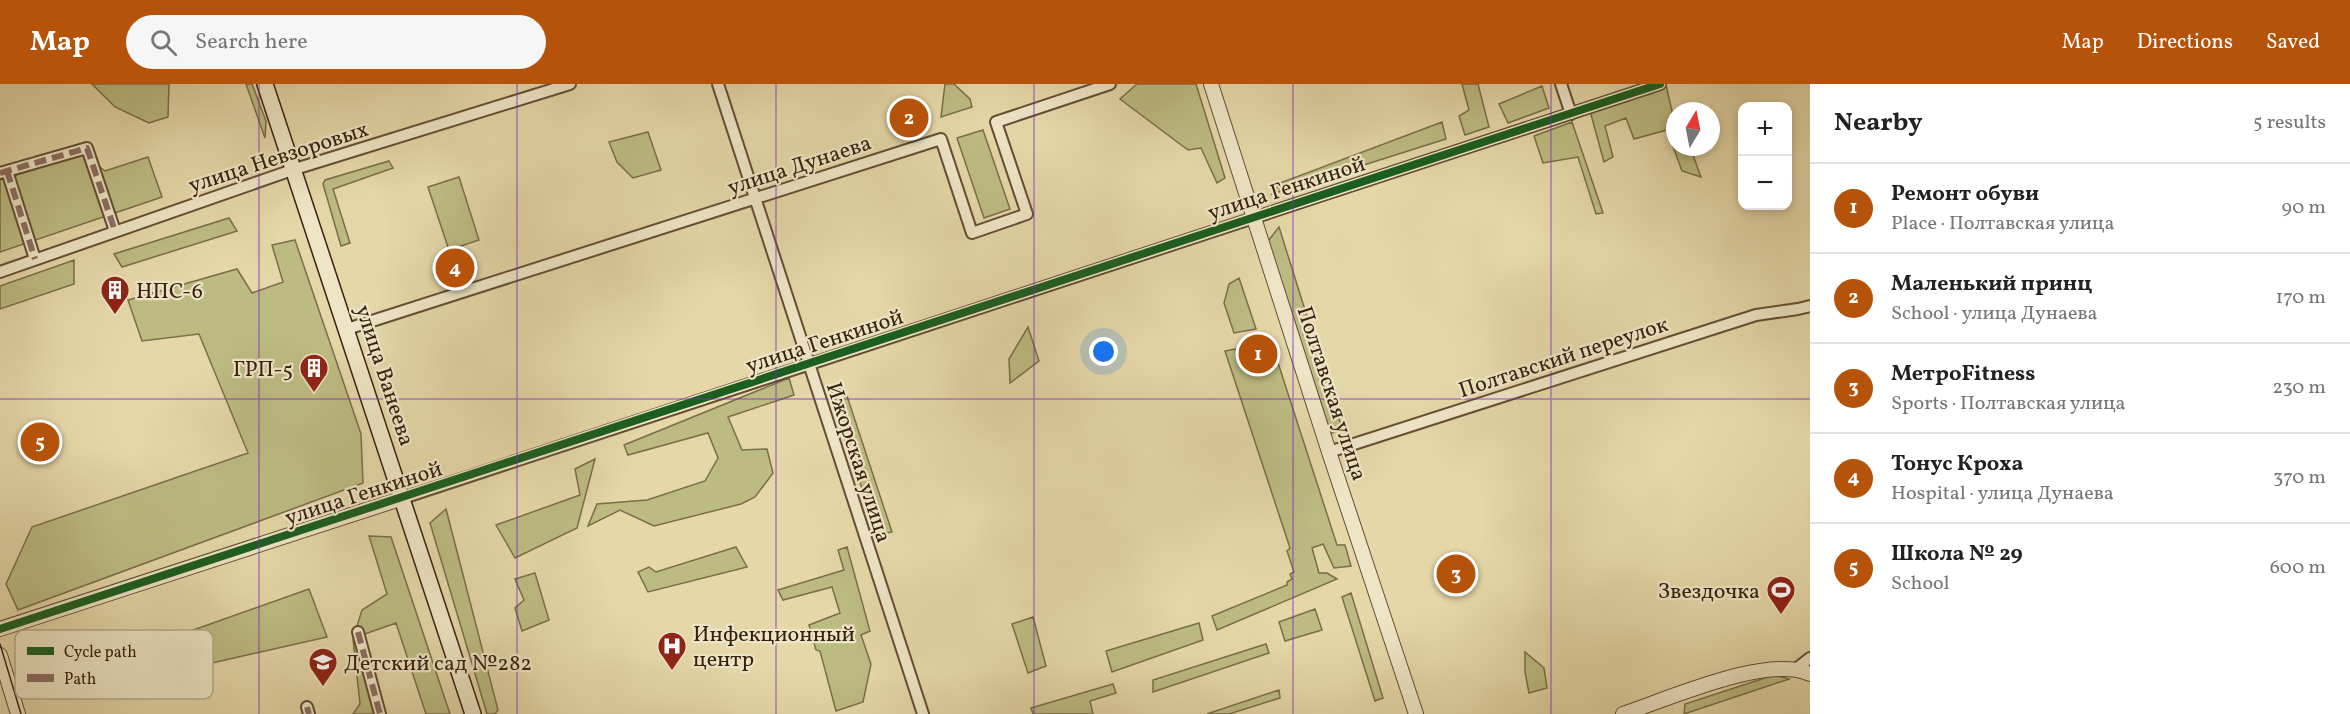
<!DOCTYPE html>
<meta charset="utf-8">
<style>
body{margin:0;font-family:Vollkorn,serif;background:#f6f6f6;color:#222}
.controls{position:absolute;right:18px;top:18px;display:grid;overflow:hidden;border-radius:12px;box-shadow:0 3px 9px #0003}
.controls button{width:54px;height:54px;display:grid;place-items:center;padding:0;border:0;border-bottom:2px solid #e0e0e0;background:#fff;color:#222;font:30px sans-serif}
.compass{position:absolute;left:1666px;top:18px;width:54px;height:54px;border-radius:50%;background:#fff;box-shadow:0 3px 9px #0003;rotate:10deg}
.you{position:absolute;left:1104px;top:268px;width:21px;height:21px;margin:-15px;border:4px solid #fff;border-radius:50%;background:#1a73e8;box-shadow:0 0 0 9px #1a73e833}
.badge{display:grid;place-items:center;width:39px;height:39px;border-radius:50%;background:#b45309;color:#fff;font-size:20px;font-weight:700}
.pin{position:absolute;translate:-50% -50%;border:3px solid #fff;box-shadow:0 2px 6px #0006}
.list{margin:0;padding:0;list-style:none}
h2{display:flex;justify-content:space-between;align-items:center;height:78px;margin:0;padding:0 24px;font-size:26px}
h2 small{font-size:20px;font-weight:400;color:#767676}
.list li{display:grid;grid-template-columns:39px 1fr auto;gap:18px;align-items:center;box-sizing:border-box;height:90px;padding:0 24px;border-top:2px solid #e0e0e0}
.list b{display:block;font-size:22px;white-space:nowrap}
.list p{margin:0;font-size:20px;white-space:nowrap;color:#767676}
.list em{font-size:20px;font-style:normal;color:#767676}
.icon{flex:none;width:33px;height:33px;fill:none;stroke:currentColor;stroke-width:2;stroke-linecap:round;stroke-linejoin:round}
.map{position:relative;flex:none;width:1810px;height:630px;overflow:hidden}
header{display:flex;align-items:center;gap:36px;box-sizing:border-box;height:84px;padding:0 30px;background:#b45309;color:#fff}
header strong{font-size:28px}
nav{display:flex;gap:33px;margin-inline-start:auto;font-size:21px}
.search{width:420px;height:54px;background:#f6f6f6;display:flex;align-items:center;gap:15px;box-sizing:border-box;padding:0 21px;border-radius:33px;color:#767676;font-size:22px}
main{display:flex}
aside{flex:1;background:#fff}
.map>svg:first-child{display:block}
.green{fill:#bcbc82;stroke:#7a6e48;stroke-width:1.5}
.lines{fill:none;stroke-linecap:round;stroke-linejoin:round}
.minor-casing{stroke:#644e35;stroke-width:14}
.tertiary-casing{stroke:#644e35;stroke-width:16}
.secondary-casing{stroke:#39210f;stroke-width:18}
.minor{stroke:#eee5c6;stroke-width:10}
.tertiary{stroke:#eee5c6;stroke-width:14}
.secondary{stroke:#eee5c6;stroke-width:15}
.tram{stroke:#39210f;stroke-width:1.5}
.quiet{stroke:#8d6e63;stroke-width:6;stroke-dasharray:12 6;stroke-linecap:butt}
.cycleway-casing{stroke:#eee5c6;stroke-width:11}
.cycleway{stroke:#1b5e20;stroke-width:8}
.grid{fill:none;stroke:#7b2cbf;stroke-width:1.5;stroke-opacity:0.55}
.labels{text-anchor:middle;stroke-width:4.5;stroke-linejoin:round;paint-order:stroke}
.street-label{font-size:22px;fill:#39210f;stroke:#eee5c6}
.poi-label{font-size:22px;fill:#39210f;stroke:#eee5c6;text-anchor:start}
.key{fill:#eee5c6;stroke:#b8aa8f;stroke-width:1.5}
.key-label{font-size:16px;fill:#39210f}
</style>
<header>
<strong>Map</strong>
<div class="search"><svg class="icon" aria-label="search" viewBox="0 0 24 24"><circle cx="10" cy="10" r="6"/><path d="M15 15l6 6"/></svg>Search here</div>
<nav><a>Map</a><a>Directions</a><a>Saved</a></nav>
</header>
<main>
<div class="map">
<svg width="1810" height="630" viewBox="0 0 1810 630">
<rect width="100%" height="100%" fill="#e5d7a8"/>
<filter id="stains"><feTurbulence type="fractalNoise" baseFrequency=".00333" numOctaves="4"/><feColorMatrix values="0 0 0 0 .2 0 0 0 0 .09 0 0 0 0 .02 0 0 0 .5 -.17"/></filter>
<radialGradient id="worn" r=".72"><stop offset=".6" stop-color="#630" stop-opacity="0"/><stop offset="1" stop-color="#630" stop-opacity=".3"/></radialGradient>
<path class="green" d="M 92,0 L 169,0 L 168,33 L 149,39 L 115,23 Z
M 246,0 L 252,0 L 266,37 L 265,54 Z
M 945,0 L 954,0 L 970,15 L 972,23 L 941,33 Z
M 1137,0 L 1196,0 L 1225,94 L 1217,99 L 1201,64 L 1188,66 L 1120,15 Z
M 1462,0 L 1478,0 L 1489,43 L 1465,51 L 1459,32 L 1469,26 Z
M 1666,1 L 1675,40 L 1675,63 L 1690,63 L 1701,93 L 1682,87 L 1667,46 L 1634,55 L 1626,34 L 1605,42 L 1613,73 L 1604,78 L 1590,27 Z
M 1542,2 L 1549,24 L 1508,39 L 1499,20 Z
M 1442,38 L 1446,55 L 1272,110 L 1280,99 Z
M 1572,38 L 1603,129 L 1596,130 L 1578,73 L 1543,79 L 1534,52 Z
M 983,46 L 1010,125 L 984,134 L 957,54 Z
M 648,48 L 661,86 L 633,94 L 617,78 L 609,58 Z
M 83,70 L 105,87 L 148,73 L 162,113 L 0,168 L 0,96 Z
M 389,77 L 393,84 L 333,105 L 350,159 L 341,162 L 323,100 L 325,96 Z
M 459,93 L 479,156 L 449,166 L 428,103 Z
M 229,134 L 237,147 L 122,183 L 114,170 Z
M 1279,143 L 1342,344 L 1331,350 L 1268,157 Z
M 295,156 L 361,350 L 363,399 L 18,526 L 6,500 L 32,443 L 248,369 L 199,250 L 142,257 L 128,216 L 237,185 L 252,209 L 283,198 L 272,161 Z
M 74,176 L 74,200 L 0,225 L 0,202 Z
M 1239,194 L 1256,245 L 1234,249 L 1224,219 L 1229,200 Z
M 1028,243 L 1039,277 L 1010,299 L 1009,275 Z
M 1270,254 L 1337,461 L 1345,461 L 1351,482 L 1334,484 L 1323,460 L 1312,464 L 1319,489 L 1327,489 L 1337,495 L 1217,546 L 1212,532 L 1287,501 L 1287,498 L 1292,495 L 1290,490 L 1294,488 L 1287,467 L 1290,464 L 1225,267 L 1250,262 L 1255,276 L 1264,274 L 1260,258 Z
M 789,294 L 794,311 L 728,333 L 742,366 L 767,365 L 773,389 L 755,413 L 741,420 L 654,442 L 620,426 L 588,442 L 597,420 L 647,416 L 705,397 L 718,374 L 708,349 L 628,371 L 624,361 Z
M 844,303 L 892,448 L 878,451 L 829,309 Z
M 595,375 L 577,444 L 515,474 L 496,441 L 580,411 L 575,385 Z
M 446,425 L 498,626 L 495,630 L 487,630 L 430,439 Z
M 369,452 L 391,453 L 450,630 L 426,630 L 396,539 L 362,551 L 385,630 L 353,630 L 360,620 L 353,555 L 362,526 L 387,510 Z
M 736,463 L 747,483 L 648,508 L 638,488 L 649,483 L 656,488 Z
M 847,463 L 870,547 L 861,551 L 871,580 L 863,618 L 836,627 L 820,567 L 816,566 L 809,541 L 840,529 L 832,503 L 783,516 L 778,506 L 844,486 L 838,466 Z
M 535,489 L 549,536 L 522,547 L 515,524 L 524,516 L 515,495 Z
M 309,505 L 327,553 L 84,608 L 76,583 L 151,561 Z
M 1351,509 L 1383,614 L 1375,617 L 1342,513 Z
M 1315,525 L 1322,546 L 1285,557 L 1279,538 Z
M 1033,533 L 1046,582 L 1028,589 L 1012,540 Z
M 1199,539 L 1203,556 L 1112,588 L 1106,567 Z
M 1266,560 L 1269,569 L 1153,608 L 1153,596 Z
M 1525,568 L 1544,584 L 1547,604 L 1529,609 L 1525,588 Z
M 1774,591 L 1789,595 L 1684,630 L 1685,620 Z
M 1113,600 L 1116,609 L 1090,617 L 1093,630 L 1033,630 L 1031,624 Z
M 1279,606 L 1280,614 L 1229,630 L 1207,630 Z"/>
<g class="lines">
<g class="minor-casing">
<path id="minor" d="M 718,0 L 923,630
M 1561,0 L 1571,30
M 7,87 L 35,175
M 0,89 L 87,64 L 115,147
M 0,188 L 295,85 L 570,0
M 347,245 L 941,55 L 972,149 L 1027,130 L 996,38 L 1110,0
M 1329,368 L 1756,231 L 1798,225 L 1810,222
M 403,414 L 1660,0
M 358,548 L 380,630
M 1796,585 L 1810,574
M 307,623 L 309,630"/>
</g>
<g class="tertiary-casing">
<path id="tertiary" d="M 1211,0 L 1329,368 L 1416,630
M 0,545 L 403,414
M 0,571 L 18,630
M 1623,630 C 1668,615 1768,570 1810,590"/>
</g>
<g class="secondary-casing">
<path id="secondary" d="M 265,0 L 473,630"/>
</g>
<use href="#minor" class="minor"/>
<use href="#tertiary" class="tertiary"/>
<use href="#secondary" class="secondary"/>
<path class="tram" d="M 0,560 L 21,630"/>
<path class="quiet" d="M 7,87 L 35,175
M 0,89 L 87,64 L 115,147
M 358,548 L 380,630
M 307,623 L 309,630"/>
<g class="cycleway-casing">
<path id="cycleway" d="M 0,545 L 1660,0"/>
</g>
<use href="#cycleway" class="cycleway"/>
</g>
<path class="grid" d="M 259,0 L 259,630M 517,0 L 517,630M 776,0 L 776,630M 1034,0 L 1034,630M 1293,0 L 1293,630M 1551,0 L 1551,630M 0,315 L 1810,315"/>
<defs>
<g id="building-pin" transform="scale(1.5)"><path d="M0 17L-7.5 6A9.5 9.5 0 1 1 7.5 6Z" fill="#8f2418" stroke="#eee5c6"/><path d="M-4-6H4V6H1V3H-1V6H-4ZM-2.5-4.3h1.7v1.8h-1.7ZM.8-4.3h1.7v1.8H.8ZM-2.5-1h1.7V.8h-1.7ZM.8-1h1.7V.8H.8Z" fill="#fff"/></g>
<g id="stadium-pin" transform="scale(1.5)"><path d="M0 17L-7.5 6A9.5 9.5 0 1 1 7.5 6Z" fill="#8f2418" stroke="#eee5c6"/><path d="M0-5a6.5 5 0 1 0 0 10a6.5 5 0 1 0 0-10ZM-3.5-1.8h7v3.6h-7Z" fill="#fff"/></g>
<g id="hospital-pin" transform="scale(1.5)"><path d="M0 17L-7.5 6A9.5 9.5 0 1 1 7.5 6Z" fill="#8f2418" stroke="#eee5c6"/><path d="M-5-5h3v3.5h4V-5h3V5h-3V1.5h-4V5h-3Z" fill="#fff"/></g>
<g id="school-pin" transform="scale(1.5)"><path d="M0 17L-7.5 6A9.5 9.5 0 1 1 7.5 6Z" fill="#8f2418" stroke="#eee5c6"/><path d="M0-5L7-2L0 1L-7-2ZM-4 1L0 2.5L4 1V4Q0 6-4 4Z" fill="#fff"/></g>
</defs>
<g fill-rule="evenodd">
<use href="#building-pin" x="115" y="206"/>
<use href="#building-pin" x="314" y="284"/>
<use href="#stadium-pin" x="1781" y="506"/>
<use href="#hospital-pin" x="672" y="562"/>
<use href="#school-pin" x="323" y="578"/>
</g>
<g class="labels">
<g class="street-label">
<text transform="translate(278 72) rotate(-18)" y="8">улица Невзоровых</text>
<text transform="translate(799 80) rotate(-18)" y="8">улица Дунаева</text>
<text transform="translate(1286 103) rotate(-18)" y="8">улица Генкиной</text>
<text transform="translate(824 256) rotate(-18)" y="8">улица Генкиной</text>
<text transform="translate(1563 272) rotate(-18)" y="8">Полтавский переулок</text>
<text transform="translate(386 291) rotate(72)" y="8">улица Ванеева</text>
<text transform="translate(1333 309) rotate(72)" y="8">Полтавская улица</text>
<text transform="translate(860 378) rotate(72)" y="8">Ижорская улица</text>
<text transform="translate(363 408) rotate(-18)" y="8">улица Генкиной</text>
</g>
<g class="poi-label">
<text x="136" y="214">НПС-6</text>
<text x="293" y="292" text-anchor="end">ГРП-5</text>
<text x="1760" y="514" text-anchor="end">Звездочка</text>
<text x="693" y="557">Инфекционный<tspan x="693" dy="25">центр</tspan></text>
<text x="344" y="586">Детский сад №282</text>
</g>
</g>
<rect x="15" y="546" width="198" height="69" rx="9" class="key"/>
<rect x="27" y="563" width="27" height="8" fill="#1b5e20"/>
<rect x="27" y="590" width="27" height="8" fill="#8d6e63"/>
<g class="key-label">
<text x="64" y="573">Cycle path</text>
<text x="64" y="600">Path</text>
</g>
<rect width="100%" height="100%" filter="url(#stains)"/>
<rect width="100%" height="100%" fill="url(#worn)"/>
</svg>
<div class="controls">
<button>+</button>
<button>−</button>
</div>
<svg class="compass" viewBox="-18 -18 36 36"><path d="M0-13l5 13h-10z" fill="#e53935"/><path d="M0 13l5-13h-10z" fill="#767676"/></svg>
<div class="you"></div>
<div class="pin badge" style="left:1258px;top:270px">1</div>
<div class="pin badge" style="left:909px;top:34px">2</div>
<div class="pin badge" style="left:1456px;top:490px">3</div>
<div class="pin badge" style="left:455px;top:184px">4</div>
<div class="pin badge" style="left:40px;top:358px">5</div>
</div>
<aside>
<h2>Nearby<small>5 results</small></h2>
<ul class="list">
<li><span class="badge">1</span><div><b>Ремонт обуви</b><p>Place · Полтавская улица</p></div><em>90 m</em></li>
<li><span class="badge">2</span><div><b>Маленький принц</b><p>School · улица Дунаева</p></div><em>170 m</em></li>
<li><span class="badge">3</span><div><b>МетроFitness</b><p>Sports · Полтавская улица</p></div><em>230 m</em></li>
<li><span class="badge">4</span><div><b>Тонус Кроха</b><p>Hospital · улица Дунаева</p></div><em>370 m</em></li>
<li><span class="badge">5</span><div><b>Школа № 29</b><p>School</p></div><em>600 m</em></li>
</ul>
</aside>
</main>
